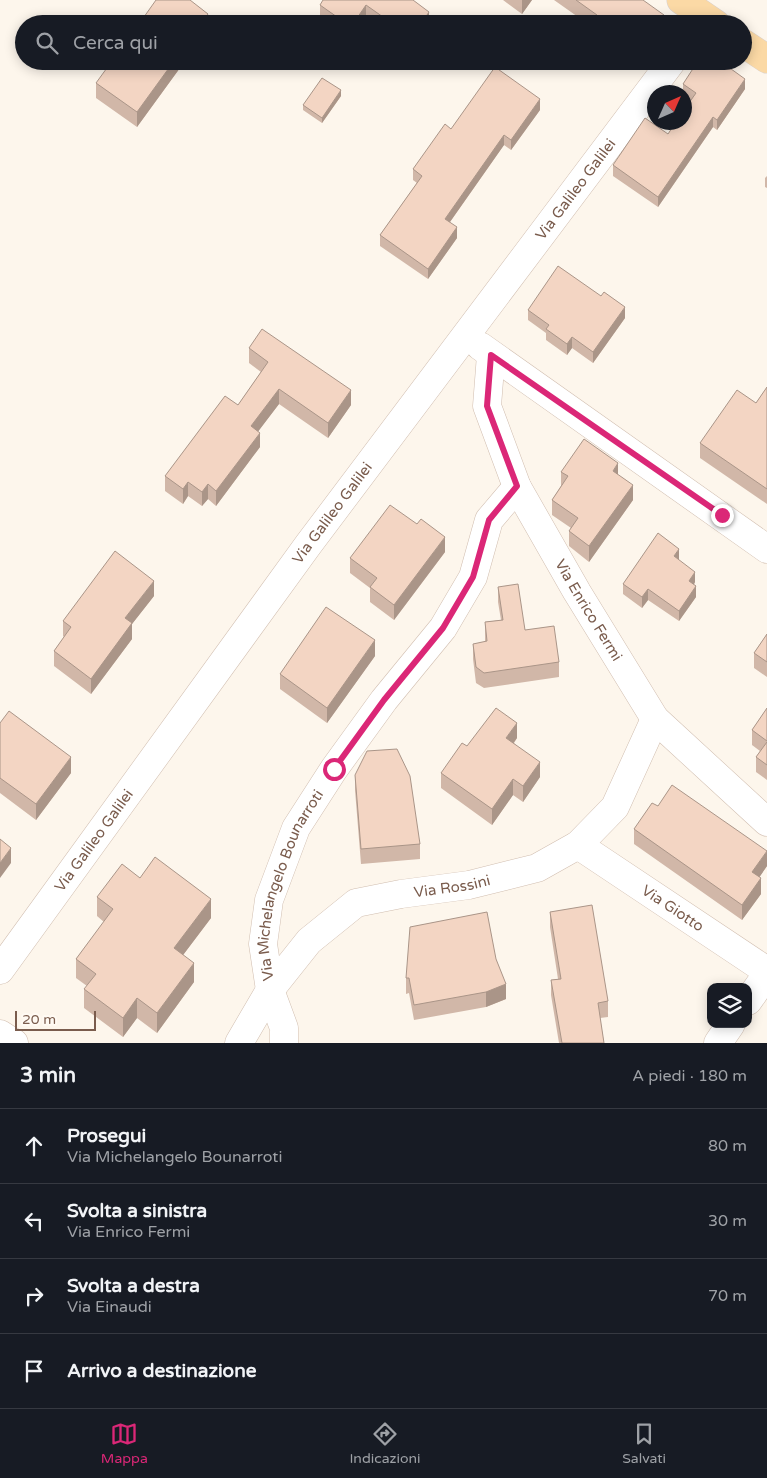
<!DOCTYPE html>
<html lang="it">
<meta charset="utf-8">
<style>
body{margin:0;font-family:"Varela Round",sans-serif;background:#20242c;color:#f1f3f6}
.controls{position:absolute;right:15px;bottom:15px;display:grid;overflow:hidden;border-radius:10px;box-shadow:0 2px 12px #0003}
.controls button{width:45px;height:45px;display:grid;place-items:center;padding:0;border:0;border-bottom:1px solid #363941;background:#171b24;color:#f1f3f6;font:25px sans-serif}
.compass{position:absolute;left:647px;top:85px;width:45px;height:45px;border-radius:50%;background:#171b24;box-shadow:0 2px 12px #0003;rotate:45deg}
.scale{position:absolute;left:15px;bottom:12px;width:81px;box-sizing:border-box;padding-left:5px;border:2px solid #7a5c4d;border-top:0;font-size:14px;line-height:18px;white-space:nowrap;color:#7a5c4d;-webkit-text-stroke:4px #fffaf3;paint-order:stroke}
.stop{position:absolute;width:15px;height:15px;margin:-11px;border:4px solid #db2777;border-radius:50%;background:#fff}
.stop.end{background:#db2777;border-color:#fff;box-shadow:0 1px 5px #0008}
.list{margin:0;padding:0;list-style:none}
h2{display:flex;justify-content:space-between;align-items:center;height:65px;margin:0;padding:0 20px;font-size:21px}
h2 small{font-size:16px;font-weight:400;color:#9ea1a6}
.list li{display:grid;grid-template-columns:32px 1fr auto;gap:15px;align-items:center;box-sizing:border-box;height:75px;padding:0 20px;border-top:1px solid #363941}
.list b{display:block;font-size:19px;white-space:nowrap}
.list p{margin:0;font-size:16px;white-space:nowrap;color:#9ea1a6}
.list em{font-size:16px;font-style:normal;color:#9ea1a6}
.icon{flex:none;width:28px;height:28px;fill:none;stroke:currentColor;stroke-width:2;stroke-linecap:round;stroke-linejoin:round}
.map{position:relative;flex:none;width:767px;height:1043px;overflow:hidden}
.search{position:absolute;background:#171b24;box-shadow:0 2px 12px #0003;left:15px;right:15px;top:15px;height:55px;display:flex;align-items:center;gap:12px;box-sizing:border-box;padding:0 18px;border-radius:28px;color:#9ea1a6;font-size:19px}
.sheet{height:365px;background:#171b24}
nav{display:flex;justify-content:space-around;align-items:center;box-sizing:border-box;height:70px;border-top:1px solid #363941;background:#171b24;font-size:14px;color:#9ea1a6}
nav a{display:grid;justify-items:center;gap:2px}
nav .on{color:#db2777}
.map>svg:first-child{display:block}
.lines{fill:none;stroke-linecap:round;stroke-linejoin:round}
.minor-casing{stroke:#d1beb0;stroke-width:29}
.major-casing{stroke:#dad1cd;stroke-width:29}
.minor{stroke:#fff;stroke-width:28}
.major{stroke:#fbd9a5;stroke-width:28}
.wall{fill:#d1b7a8}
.shaded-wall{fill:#aa9588}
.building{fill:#f3d5c3;stroke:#aa9588}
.route{stroke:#db2777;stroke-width:6}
.labels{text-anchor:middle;stroke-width:4;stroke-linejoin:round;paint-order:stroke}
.street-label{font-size:15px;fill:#7a5c4d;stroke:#fffaf3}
</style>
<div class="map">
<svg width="767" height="1043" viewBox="0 0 767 1043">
<rect width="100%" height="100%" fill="#fdf6ec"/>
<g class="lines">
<g class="minor-casing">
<g id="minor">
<path d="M 480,346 L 767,549"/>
<path id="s1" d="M 491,355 L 487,406 L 517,487 L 577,592 L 655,719 L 767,822"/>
<path id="s2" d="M 578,845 L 767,971"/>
<path id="s3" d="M 0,970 L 308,545 L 672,61"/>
<path d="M 748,1001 L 767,974"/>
<path d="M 0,1034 L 14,1043"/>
<path id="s4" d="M 239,1043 L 270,990 L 309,941 L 356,903 L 401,894 L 469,885 L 537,868 L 578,845 L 615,807 L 655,719"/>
<path id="s5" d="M 284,1043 L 284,1028 L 270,990 L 263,944 L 269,900 L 296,828 L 334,769 L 384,700 L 443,628 L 473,577 L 489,520 L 517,487"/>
<path d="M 718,1043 L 731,1024"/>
</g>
</g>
<g class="major-casing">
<path id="major" d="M 681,0 L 716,24
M 743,43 L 767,59"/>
</g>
<use href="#minor" class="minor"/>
<use href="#major" class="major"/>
</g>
<path class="wall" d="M 323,0 L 413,0 L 429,24 L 373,24 L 366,19 L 363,24 L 327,24 L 320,19 L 320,5 L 323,1 Z
M 503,0 L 532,0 L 522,14 Z
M 554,0 L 643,0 L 664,24 L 588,24 Z
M 185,61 L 137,127 L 96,98 L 96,83 Z
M 608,61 L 622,61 L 617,68 Z
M 631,61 L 641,61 L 638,66 Z
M 683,84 L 745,89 L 717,130 L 713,127 L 658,207 L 613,176 L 613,165 L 668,134 L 691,100 L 684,96 L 684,92 L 683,92 Z
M 341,96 L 322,123 L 303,110 L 303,105 Z
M 540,110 L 511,150 L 504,145 L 450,222 L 457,238 L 428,279 L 380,246 L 380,235 L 417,183 L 413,180 L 413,169 L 451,129 Z
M 767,176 L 767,188 L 765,187 L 765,178 Z
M 528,310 L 625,318 L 593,363 L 572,348 L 567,355 L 546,340 L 546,333 L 528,320 Z
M 249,348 L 351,405 L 328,438 L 279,404 L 258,431 L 260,447 L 216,506 L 208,499 L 202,506 L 188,496 L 183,504 L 165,491 L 165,476 L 238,405 L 261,372 L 249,363 Z
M 767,387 L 767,504 L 700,458 L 700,443 L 756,403 Z
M 561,472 L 618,475 L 633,500 L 589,562 L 569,546 L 569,531 L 571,528 L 552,515 L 552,500 L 561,486 Z
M 445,552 L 394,620 L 370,602 L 370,588 L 350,573 L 350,558 Z
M 679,559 L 679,560 L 695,582 L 694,585 L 696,597 L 679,621 L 648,600 L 642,608 L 623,594 L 623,584 Z
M 498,587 L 525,630 L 559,662 L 559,677 L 484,688 L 476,683 L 473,659 L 473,644 L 485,642 L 485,622 L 501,620 L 498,602 Z
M 154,596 L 132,624 L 132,639 L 91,694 L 54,666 L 54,651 L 64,637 L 63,636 L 63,621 Z
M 767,634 L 767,677 L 754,668 L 754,653 Z
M 375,656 L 327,723 L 280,689 L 280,674 Z
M 767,708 L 767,780 L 756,772 L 756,757 L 760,751 L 752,745 L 752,730 Z
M 0,723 L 71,773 L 36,820 L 0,793 Z
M 517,738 L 514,743 L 540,777 L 523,802 L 513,795 L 492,825 L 441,788 L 441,773 L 467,746 Z
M 355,775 L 420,844 L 420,859 L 361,864 L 355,790 Z
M 658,806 L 767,866 L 759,877 L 761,894 L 742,920 L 634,844 L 634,829 Z
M 140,878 L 211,918 L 183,955 L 194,982 L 157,1033 L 137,1018 L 123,1037 L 84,1008 L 84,989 L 87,986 L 76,978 L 76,959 L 104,922 L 97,916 L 97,897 Z
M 550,912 L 608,1001 L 608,1017 L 600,1018 L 604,1043 L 559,1043 L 551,995 L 551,980 L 558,979 L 550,927 Z
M 496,959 L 506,999 L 486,1007 L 414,1020 L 409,993 L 406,994 L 406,978 Z"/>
<path class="shaded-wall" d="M 522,0 L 532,0 L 522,14 Z
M 366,5 L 366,19 L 363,24 L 353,24 Z
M 429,12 L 429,24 L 421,24 Z
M 208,14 L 208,24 L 201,24 Z
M 664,15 L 664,24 L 657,24 Z
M 174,61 L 185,61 L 137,127 L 137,112 Z
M 617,61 L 622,61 L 617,68 Z
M 638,61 L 641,61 L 638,66 Z
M 745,79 L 745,89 L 717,130 L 717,120 Z
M 341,90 L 341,96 L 322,123 L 322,118 Z
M 540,99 L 540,110 L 511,150 L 511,140 Z
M 713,117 L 713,127 L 658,207 L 658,197 Z
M 504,135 L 504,145 L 445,229 L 445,219 Z
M 457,227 L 457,238 L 428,279 L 428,269 Z
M 625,307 L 625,318 L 593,363 L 593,352 Z
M 572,337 L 572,348 L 567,355 L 567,344 Z
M 279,389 L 279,404 L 251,441 L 251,426 Z
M 351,390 L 351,405 L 328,438 L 328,423 Z
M 260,433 L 260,447 L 216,506 L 216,491 Z
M 618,463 L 618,479 L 613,471 Z
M 188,482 L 188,496 L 183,504 L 183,489 Z
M 208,484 L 208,499 L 202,506 L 202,492 Z
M 633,485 L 633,500 L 589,562 L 589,546 Z
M 445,537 L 445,552 L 394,620 L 394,605 Z
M 679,549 L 679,559 L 674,567 L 674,556 Z
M 695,572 L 695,582 L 689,592 L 689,581 Z
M 154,581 L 154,596 L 132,624 L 132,639 L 91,694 L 91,679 L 125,618 Z
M 696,586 L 696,597 L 679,621 L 679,611 Z
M 648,589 L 648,600 L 642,608 L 642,597 Z
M 375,640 L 375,656 L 327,723 L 327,708 Z
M 517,723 L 517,738 L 506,753 L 506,738 Z
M 71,757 L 71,773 L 36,820 L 36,804 Z
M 540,762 L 540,777 L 523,802 L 523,786 Z
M 513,779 L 513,795 L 492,825 L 492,809 Z
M 11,848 L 11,863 L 0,878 L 0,863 Z
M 767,851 L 767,866 L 752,888 L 752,872 Z
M 761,878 L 761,894 L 742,920 L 742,905 Z
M 211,899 L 211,918 L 174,967 L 174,948 Z
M 194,963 L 194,982 L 157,1033 L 157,1013 Z
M 506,984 L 506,999 L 486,1007 L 486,992 Z
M 137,998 L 137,1018 L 123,1037 L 123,1018 Z"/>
<path class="building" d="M 156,0 L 190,0 L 208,14 L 201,24 L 139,24 Z
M 323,0 L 413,0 L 429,12 L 421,24 L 393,24 L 366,5 L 353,24 L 347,24 L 320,5 Z
M 576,0 L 643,0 L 664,15 L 657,24 L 591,24 L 597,15 Z
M 112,61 L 174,61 L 137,112 L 96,83 Z
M 698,61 L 720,61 L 745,79 L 717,120 L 713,117 L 658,197 L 613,165 L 645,118 L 668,134 L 676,122 L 684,122 L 684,110 L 696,93 L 683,84 Z
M 495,67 L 540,99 L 511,140 L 504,135 L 445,219 L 457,227 L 428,269 L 380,235 L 422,176 L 413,169 L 445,124 L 451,129 Z
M 322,78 L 341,90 L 322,118 L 303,105 Z
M 558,266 L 601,296 L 604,292 L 625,307 L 593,352 L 572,337 L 567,344 L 546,329 L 549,325 L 528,310 Z
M 262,329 L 351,390 L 328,423 L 279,389 L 251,426 L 260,433 L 216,491 L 208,484 L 202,492 L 188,482 L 183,489 L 165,476 L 225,396 L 238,405 L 268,362 L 249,348 Z
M 767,387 L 767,489 L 700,443 L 737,390 L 756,403 Z
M 584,439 L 618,463 L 613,471 L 633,485 L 589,546 L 569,531 L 578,518 L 552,500 L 568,476 L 561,472 Z
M 390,505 L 417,524 L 421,519 L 445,537 L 394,605 L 370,587 L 377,578 L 350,558 Z
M 658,533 L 679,549 L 674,556 L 695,572 L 689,581 L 696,586 L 679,611 L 648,589 L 642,597 L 623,584 Z
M 115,551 L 154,581 L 125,618 L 132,623 L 91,679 L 54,651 L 71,627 L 63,621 Z
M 518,584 L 525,630 L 554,626 L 559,662 L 484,673 L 476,667 L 473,644 L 487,641 L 485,622 L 503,620 L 498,587 Z
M 326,607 L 375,640 L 327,708 L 280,674 Z
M 767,634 L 767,662 L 754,653 Z
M 496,708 L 517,723 L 506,738 L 540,762 L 523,786 L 513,779 L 492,809 L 441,773 L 462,743 L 467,746 Z
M 767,708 L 767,741 L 752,730 Z
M 9,711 L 71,757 L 36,804 L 0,778 L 0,723 Z
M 767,742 L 767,765 L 756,757 Z
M 397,749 L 410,776 L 420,844 L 361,849 L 355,775 L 367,751 Z
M 672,785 L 767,851 L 752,872 L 761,878 L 742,905 L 634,829 L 652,803 L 658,806 Z
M 0,839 L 11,848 L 0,863 Z
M 155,857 L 211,899 L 174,948 L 194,963 L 157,1013 L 137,998 L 123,1018 L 84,989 L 96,974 L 76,959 L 113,909 L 97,897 L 122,864 L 140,878 Z
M 592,905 L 608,1001 L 598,1003 L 604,1043 L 562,1043 L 551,980 L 561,979 L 550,912 Z
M 487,912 L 496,959 L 506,984 L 486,992 L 414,1005 L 409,978 L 406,978 L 410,927 Z"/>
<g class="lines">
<path class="route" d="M 334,769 L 384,700 L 443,628 L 473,577 L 489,520 L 517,486 L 487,406 L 491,355 L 722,515"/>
</g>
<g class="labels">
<g class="street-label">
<text dy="5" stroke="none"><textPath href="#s3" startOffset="970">Via Galileo Galilei</textPath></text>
<text dy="5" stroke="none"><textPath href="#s3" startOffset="565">Via Galileo Galilei</textPath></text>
<text dy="5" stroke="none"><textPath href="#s1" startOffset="280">Via Enrico Fermi</textPath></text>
<text dy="5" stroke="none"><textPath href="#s3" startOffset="160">Via Galileo Galilei</textPath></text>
<text dy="5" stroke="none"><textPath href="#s4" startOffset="282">Via Rossini</textPath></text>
<text dy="5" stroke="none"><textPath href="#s5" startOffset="166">Via Michelangelo Bounarroti</textPath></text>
<text dy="5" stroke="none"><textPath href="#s2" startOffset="114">Via Giotto</textPath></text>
</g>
</g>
</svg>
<div class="controls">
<button><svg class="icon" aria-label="layers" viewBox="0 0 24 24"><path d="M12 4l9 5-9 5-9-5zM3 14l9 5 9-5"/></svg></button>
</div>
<svg class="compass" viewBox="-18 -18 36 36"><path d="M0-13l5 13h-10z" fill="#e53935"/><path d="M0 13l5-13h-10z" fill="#9ea1a6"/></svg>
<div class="scale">20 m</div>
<div class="stop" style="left:334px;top:769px"></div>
<div class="stop end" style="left:722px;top:515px"></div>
<div class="search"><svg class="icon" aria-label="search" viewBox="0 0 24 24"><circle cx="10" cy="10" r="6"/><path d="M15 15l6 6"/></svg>Cerca qui</div>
</div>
<section class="sheet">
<h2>3 min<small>A piedi · 180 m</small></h2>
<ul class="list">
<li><svg class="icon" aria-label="ahead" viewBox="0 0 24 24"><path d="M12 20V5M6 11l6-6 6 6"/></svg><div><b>Prosegui</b><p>Via Michelangelo Bounarroti</p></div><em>80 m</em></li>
<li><svg class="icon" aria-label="left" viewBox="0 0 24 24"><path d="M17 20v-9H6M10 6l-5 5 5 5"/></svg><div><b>Svolta a sinistra</b><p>Via Enrico Fermi</p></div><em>30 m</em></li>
<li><svg class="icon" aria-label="right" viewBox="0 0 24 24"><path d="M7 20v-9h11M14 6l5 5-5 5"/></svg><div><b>Svolta a destra</b><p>Via Einaudi</p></div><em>70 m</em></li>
<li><svg class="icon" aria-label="arrive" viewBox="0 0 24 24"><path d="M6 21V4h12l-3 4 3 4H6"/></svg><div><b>Arrivo a destinazione</b></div></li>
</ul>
</section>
<nav>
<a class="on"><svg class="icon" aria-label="map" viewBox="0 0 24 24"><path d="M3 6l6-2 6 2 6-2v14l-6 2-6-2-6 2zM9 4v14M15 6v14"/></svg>Mappa</a>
<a><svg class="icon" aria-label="directions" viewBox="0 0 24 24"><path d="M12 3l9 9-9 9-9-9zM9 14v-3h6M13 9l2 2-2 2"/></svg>Indicazioni</a>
<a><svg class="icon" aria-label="saved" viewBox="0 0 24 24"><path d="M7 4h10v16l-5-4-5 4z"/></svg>Salvati</a>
</nav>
